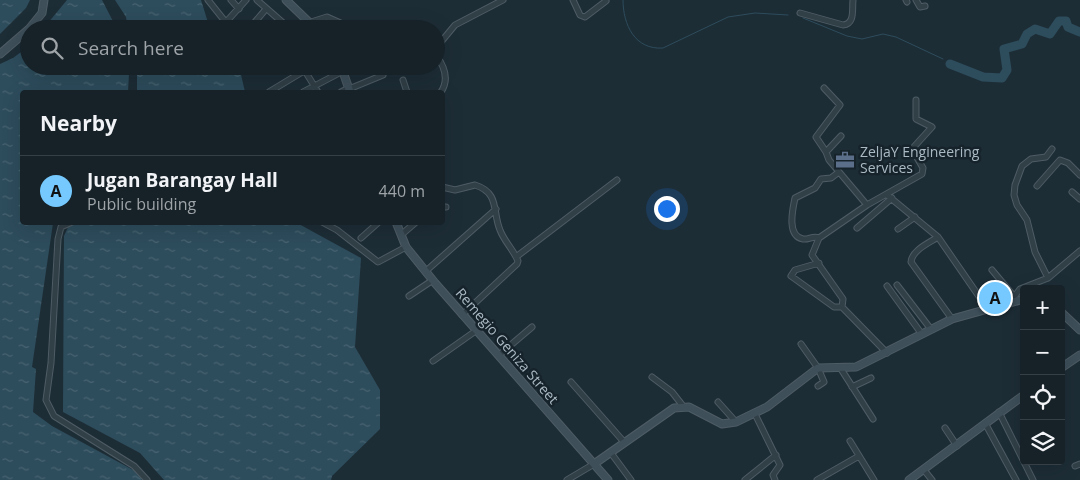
<!DOCTYPE html>
<meta charset="utf-8">
<style>
body{margin:0;font-family:"Open Sans",sans-serif;background:#232f34;color:#f1f3f6}
.controls{position:absolute;right:15px;bottom:15px;display:grid;overflow:hidden;border-radius:5px;box-shadow:0 5px 20px #0002}
.controls button{width:45px;height:45px;display:grid;place-items:center;padding:0;border:0;border-bottom:1px solid #353f45;background:#162228;color:#f1f3f6;font:25px sans-serif}
.you{position:absolute;left:666px;top:208px;width:18px;height:18px;margin:-12px;border:4px solid #fff;border-radius:50%;background:#1a73e8;box-shadow:0 0 0 8px #1a73e833}
.badge{display:grid;place-items:center;width:32px;height:32px;border-radius:50%;background:#75c9fe;color:#111;font-size:16px;font-weight:700}
.pin{position:absolute;translate:-50% -50%;border:2px solid #fff;box-shadow:0 1px 5px #0006}
.list{margin:0;padding:0;list-style:none}
h2{display:flex;justify-content:space-between;align-items:center;height:65px;margin:0;padding:0 20px;font-size:21px}
h2 small{font-size:16px;font-weight:400;color:#9ea4a8}
.list li{display:grid;grid-template-columns:32px 1fr auto;gap:15px;align-items:center;box-sizing:border-box;height:70px;padding:0 20px;border-top:1px solid #353f45}
.list b{display:block;font-size:19px;white-space:nowrap}
.list p{margin:0;font-size:16px;white-space:nowrap;color:#9ea4a8}
.list em{font-size:16px;font-style:normal;color:#9ea4a8}
.icon{flex:none;width:28px;height:28px;fill:none;stroke:currentColor;stroke-width:2;stroke-linecap:round;stroke-linejoin:round}
.map{position:relative;flex:none;width:1080px;height:480px;overflow:hidden}
.search{position:absolute;background:#162228;box-shadow:0 5px 20px #0002;left:20px;top:20px;width:425px;height:55px;display:flex;align-items:center;gap:12px;box-sizing:border-box;padding:0 18px;border-radius:28px;color:#9ea4a8;font-size:19px}
.panel{position:absolute;background:#162228;box-shadow:0 5px 20px #0002;left:20px;top:90px;width:425px;height:135px;border-radius:5px}
.map>svg:first-child{display:block}
.water{fill:url(#water-ripples)}
.lines{fill:none;stroke-linecap:round;stroke-linejoin:round}
.stream{stroke:#2d4c5c;stroke-width:1}
.river{stroke:#2d4c5c;stroke-width:9}
.street-casing{stroke:#4e5c65;stroke-width:7}
.secondary-casing{stroke:#4e5c65;stroke-width:9}
.street{stroke:#313f47;stroke-width:5}
.secondary{stroke:#3e4f5a;stroke-width:7}
.labels{text-anchor:middle;stroke-width:5;stroke-linejoin:round;paint-order:stroke}
.poi-label{font-size:14px;fill:#aabac4;stroke:#17232b;text-anchor:start}
.street-label{font-size:14px;fill:#aabac4;stroke:#17232b}
</style>
<div class="map">
<svg width="1080" height="480" viewBox="0 0 1080 480">
<defs>
<pattern id="water-ripples" width="26" height="14" patternUnits="userSpaceOnUse" patternTransform="scale(1.25)"><rect width="26" height="14" fill="#2d4c5c"/><path d="M2 4q2-2 4 0t4 0M15 11q2-2 4 0t4 0" fill="none" stroke="#496472"/></pattern>
</defs>
<rect width="100%" height="100%" fill="#1d2d36"/>
<path class="water" d="M 0,0 L 30,0 L 26,8 L 0,34 Z
M 67,0 L 102,0 L 117,29 L 43,29 Z
M 115,0 L 201,0 L 210,29 L 128,29 L 126,17 Z
M 29,46 L 29,66 L 127,66 L 129,73 L 128,92 L 22,92 L 22,222 L 53,223 L 32,367 L 36,369 L 33,412 L 52,426 L 135,471 L 142,480 L 0,480 L 0,64 L 13,58 Z
M 137,66 L 239,66 L 245,92 L 137,92 Z
M 70,223 L 297,223 L 361,258 L 355,347 L 380,390 L 380,429 L 332,476 L 331,480 L 164,480 L 140,453 L 63,412 L 64,236 Z"/>
<g class="lines">
<path class="stream" d="M 623,0 C 623,25 635,50 663,48 L 728,17 L 755,13 L 788,15
M 803,18 L 847,36 L 862,39 L 883,34 L 896,37 L 943,59"/>
<path class="river" d="M 950,64 L 983,77 L 1002,78 L 1007,70 L 1004,49 L 1022,44 L 1027,34 L 1035,29 L 1050,34 L 1059,21 L 1066,21 L 1068,27 L 1080,32"/>
<g class="street-casing">
<path id="street" d="M 208,0 L 224,20 L 227,21 L 246,0
M 231,0 L 239,9
M 257,0 L 290,29
M 573,0 L 580,15 L 585,17 L 606,1
M 906,0 L 907,2
M 916,0 L 920,7 L 925,6
M 800,13 L 843,25 C 855,24 852,10 853,0
M 308,23 L 327,17 L 354,29
M 254,24 L 259,29
M 249,29 L 266,9
M 436,48 L 455,25 L 503,0
M 436,55 C 445,67 449,80 441,92
M 305,71 L 318,92
M 403,80 L 407,92
M 824,88 L 840,105 L 816,137 L 826,152
M 349,89 L 383,75
M 269,92 L 312,66
M 303,92 L 343,71
M 341,92 L 349,88
M 841,136 L 826,152 L 829,160 L 867,205
M 1037,186 L 1060,160 L 1068,163 L 1080,175
M 442,187 L 455,190 L 475,185 C 500,193 492,211 500,230 C 504,241 513,249 518,261 L 517,264 L 462,315
M 1072,192 L 1080,199
M 887,195 L 938,237 L 987,308
M 442,207 L 446,207
M 72,222 L 61,227 L 58,239 L 51,363 L 46,400 L 54,416 L 134,466 L 147,480
M 322,222 L 337,230 L 378,262 L 406,247
M 857,228 L 892,198
M 898,229 L 915,217
M 401,235 L 416,222
M 938,237 C 929,243 912,250 911,262 L 952,319
M 361,238 L 379,222
M 819,238 C 813,235 809,240 803,239 C 786,236 793,208 795,198 L 815,188 L 821,179 L 831,178 L 839,172
M 516,257 L 617,180
M 819,263 L 795,270 L 791,276 L 834,307 L 842,307 L 887,353
M 992,270 L 1013,295
M 426,271 L 496,209
M 1048,278 L 1035,252 L 1027,220 L 1017,205 L 1014,195 L 1015,185 L 1022,166 L 1031,159 L 1046,157 L 1052,149
M 897,285 L 930,328
M 887,286 L 921,333
M 409,296 L 433,280
M 1011,301 L 1020,289 L 1048,278 L 1080,251
M 842,307 L 843,299 L 812,255 L 819,238 L 867,205 L 922,174 L 923,168 L 912,149 L 932,127 L 916,119 L 916,100
M 801,344 L 818,368 L 824,382 L 818,386
M 499,355 L 532,327
M 433,361 L 477,330
M 841,369 L 873,419
M 652,377 L 672,392 L 683,406
M 571,382 L 624,442
M 852,387 L 871,378
M 718,402 L 736,422
M 999,412 L 1033,480
M 755,414 L 780,465 L 773,475 L 775,480
M 985,423 L 1016,480
M 945,428 L 957,446
M 850,441 L 874,480
M 611,453 L 631,480
M 1075,466 L 1080,464
M 924,470 L 932,480
M 567,480 L 594,464
M 745,480 L 776,455
M 817,480 L 859,456"/>
</g>
<g class="secondary-casing">
<path id="secondary" d="M 286,0 L 316,29
M 29,29 L 42,13 L 44,0
M 0,54 L 29,29
M 341,66 L 350,92
M 396,222 L 406,247 L 435,283 L 608,480
M 1061,312 L 1080,330
M 1061,368 L 1080,355
M 594,464 L 674,408 L 689,407 L 722,424 L 736,422 L 767,407 L 818,368 L 856,367 L 952,319 L 1024,299
M 909,480 L 1024,395"/>
</g>
<use href="#street" class="street"/>
<use href="#secondary" class="secondary"/>
</g>
<defs>
<g id="office-bare" transform="scale(1.5)"><path d="M-6-3h4V-5.5h4V-3h4V5H-6ZM-1-4.5V-3h2v-1.5ZM-6 0V1H6V0Z" fill="#5c6f8a" stroke="#17232b" stroke-width="2.5" paint-order="stroke"/></g>
</defs>
<g fill-rule="evenodd">
<use href="#office-bare" x="845" y="160"/>
</g>
<g class="labels">
<g class="poi-label">
<text x="860" y="157">ZeljaY Engineering<tspan x="860" dy="16">Services</tspan></text>
</g>
<g class="street-label">
<text transform="translate(507 346) rotate(49)" y="5">Remegio Geniza Street</text>
</g>
</g>
</svg>
<div class="controls">
<button>+</button>
<button>−</button>
<button><svg class="icon" aria-label="locate" viewBox="0 0 24 24"><circle cx="12" cy="12" r="6"/><path d="M12 2v4M12 18v4M2 12h4M18 12h4"/></svg></button>
<button><svg class="icon" aria-label="layers" viewBox="0 0 24 24"><path d="M12 4l9 5-9 5-9-5zM3 14l9 5 9-5"/></svg></button>
</div>
<div class="you"></div>
<div class="pin badge" style="left:995px;top:298px">A</div>
<div class="search"><svg class="icon" aria-label="search" viewBox="0 0 24 24"><circle cx="10" cy="10" r="6"/><path d="M15 15l6 6"/></svg>Search here</div>
<section class="panel">
<h2>Nearby<small></small></h2>
<ul class="list">
<li><span class="badge">A</span><div><b>Jugan Barangay Hall</b><p>Public building</p></div><em>440 m</em></li>
</ul>
</section>
</div>
